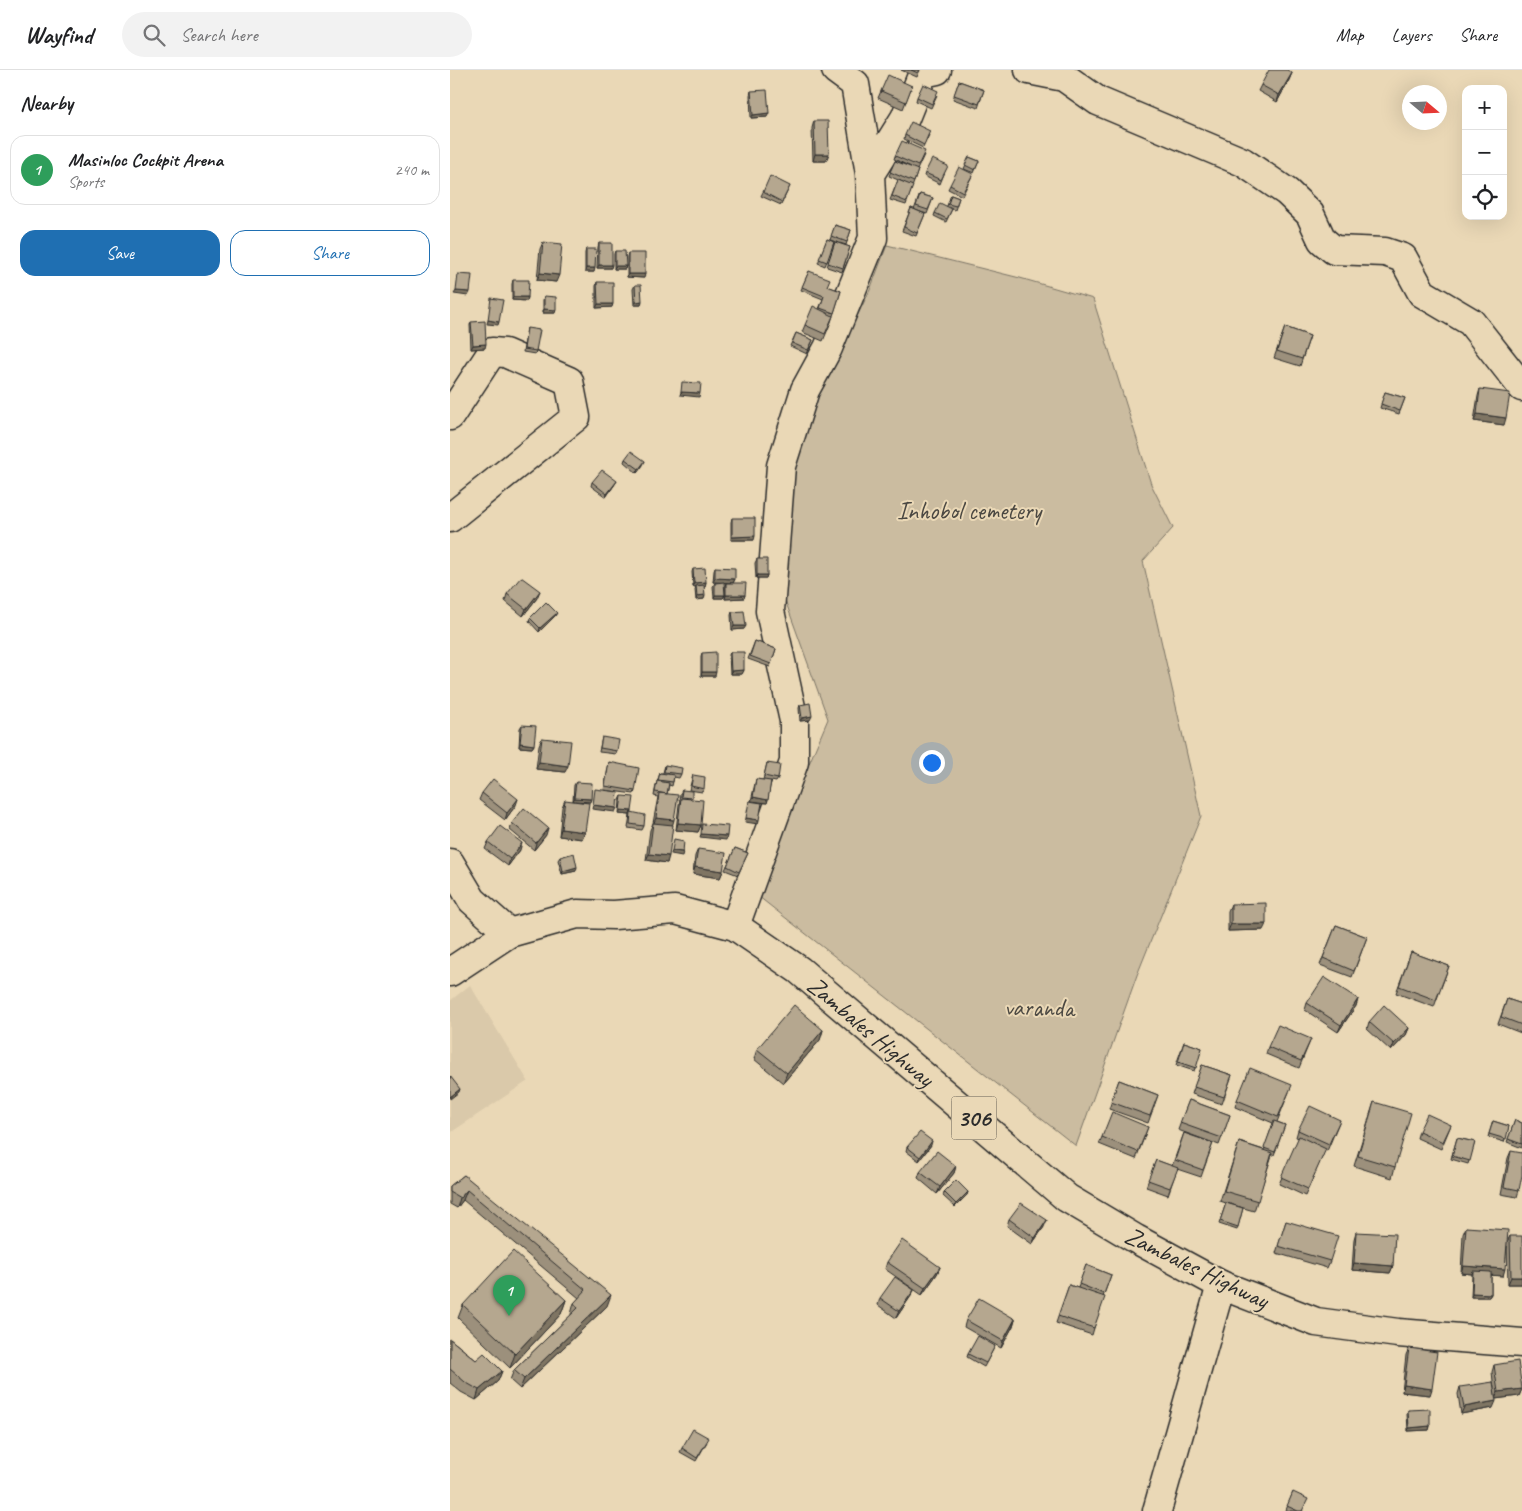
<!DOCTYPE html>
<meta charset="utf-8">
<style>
body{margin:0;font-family:Caveat,sans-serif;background:#f2f2f2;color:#202124}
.controls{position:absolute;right:15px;top:15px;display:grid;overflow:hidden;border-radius:10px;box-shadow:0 5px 20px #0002}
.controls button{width:45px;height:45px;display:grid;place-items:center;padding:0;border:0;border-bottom:1px solid #e0e0e0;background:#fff;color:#202124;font:25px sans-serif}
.compass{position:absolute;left:952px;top:15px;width:45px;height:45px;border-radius:50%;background:#fff;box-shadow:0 5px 20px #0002;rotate:109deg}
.you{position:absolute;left:481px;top:692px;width:18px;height:18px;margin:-12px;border:4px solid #fff;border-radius:50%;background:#1a73e8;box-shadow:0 0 0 8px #1a73e833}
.badge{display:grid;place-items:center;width:32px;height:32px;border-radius:50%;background:#1f6fb2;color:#fff;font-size:16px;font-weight:700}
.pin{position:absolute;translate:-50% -41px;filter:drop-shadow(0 1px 2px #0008)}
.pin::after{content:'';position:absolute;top:26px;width:18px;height:15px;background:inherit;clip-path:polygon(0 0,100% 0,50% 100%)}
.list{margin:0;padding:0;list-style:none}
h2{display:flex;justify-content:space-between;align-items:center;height:65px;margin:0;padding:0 20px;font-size:21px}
h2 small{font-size:16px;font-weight:400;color:#757577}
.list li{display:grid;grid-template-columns:32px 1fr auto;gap:15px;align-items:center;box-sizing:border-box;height:70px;margin:0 10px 10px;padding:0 10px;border:1px solid #e0e0e0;border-radius:15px}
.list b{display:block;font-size:19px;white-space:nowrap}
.list p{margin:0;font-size:16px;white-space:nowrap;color:#757577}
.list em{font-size:16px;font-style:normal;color:#757577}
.actions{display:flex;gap:10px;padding:15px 20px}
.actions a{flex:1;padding:11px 0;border:1px solid #1f6fb2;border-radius:15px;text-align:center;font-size:18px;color:#1f6fb2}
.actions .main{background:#1f6fb2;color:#fff}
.icon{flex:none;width:28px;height:28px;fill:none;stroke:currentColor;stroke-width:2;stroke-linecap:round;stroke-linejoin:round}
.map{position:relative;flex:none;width:1072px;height:1441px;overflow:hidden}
header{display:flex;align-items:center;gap:30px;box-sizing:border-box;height:70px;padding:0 25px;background:#fff;border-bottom:1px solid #e0e0e0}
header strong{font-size:24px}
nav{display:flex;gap:28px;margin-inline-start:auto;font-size:18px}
.search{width:350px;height:45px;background:#f2f2f2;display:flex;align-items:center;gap:12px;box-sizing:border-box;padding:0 18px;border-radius:28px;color:#757577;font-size:19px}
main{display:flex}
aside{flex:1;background:#fff}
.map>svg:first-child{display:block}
.built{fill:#dac9aa}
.green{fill:#cbbca0;stroke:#7b7466}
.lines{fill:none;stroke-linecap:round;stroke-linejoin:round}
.minor-casing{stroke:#2b2b2b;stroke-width:31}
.major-casing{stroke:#2b2b2b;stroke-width:31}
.minor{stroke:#ead8b6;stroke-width:28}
.major{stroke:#ead8b6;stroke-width:28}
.wall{fill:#9c907b;stroke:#2b2b2b}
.shaded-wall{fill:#7f7564;stroke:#2b2b2b}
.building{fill:#b5a78f;stroke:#2b2b2b}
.labels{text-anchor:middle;stroke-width:4;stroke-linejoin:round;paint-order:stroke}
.shield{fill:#ead8b6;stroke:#645f55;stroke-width:1}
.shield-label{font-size:24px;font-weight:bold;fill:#2b2b2b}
.park-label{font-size:25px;fill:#4b4842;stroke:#ead8b6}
.street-label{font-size:25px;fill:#2b2b2b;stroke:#ead8b6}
</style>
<header>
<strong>Wayfind</strong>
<div class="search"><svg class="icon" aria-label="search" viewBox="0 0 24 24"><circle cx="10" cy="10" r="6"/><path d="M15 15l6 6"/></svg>Search here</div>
<nav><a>Map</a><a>Layers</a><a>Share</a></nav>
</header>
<main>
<aside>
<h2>Nearby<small></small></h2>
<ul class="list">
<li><span class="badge" style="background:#2e9e5b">1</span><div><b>Masinloc Cockpit Arena</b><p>Sports</p></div><em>240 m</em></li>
</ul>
<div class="actions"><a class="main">Save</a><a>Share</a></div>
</aside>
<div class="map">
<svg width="1072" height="1441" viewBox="0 0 1072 1441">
<rect width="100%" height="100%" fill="#ead8b6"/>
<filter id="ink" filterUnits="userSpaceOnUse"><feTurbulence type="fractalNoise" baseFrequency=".02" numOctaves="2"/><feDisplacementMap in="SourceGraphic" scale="10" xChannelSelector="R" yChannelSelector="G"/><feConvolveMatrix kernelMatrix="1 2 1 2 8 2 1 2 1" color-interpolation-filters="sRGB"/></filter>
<g filter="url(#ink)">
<path class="built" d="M 20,915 L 78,1011 L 0,1063 L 0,931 Z"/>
<path class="green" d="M 437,175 L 570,208 L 643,229 L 701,414 L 723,458 L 693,491 L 751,746 L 687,905 L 626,1076 L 304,823 L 378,649 L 326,505 L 349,363 L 420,220 Z"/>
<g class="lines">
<g class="minor-casing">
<path id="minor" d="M 579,0 L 614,7 L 648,31 L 793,92 L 837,122 L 860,144 L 872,170 L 884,180 L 935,182 L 953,188 L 972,223 L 1021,252 L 1072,317
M 420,104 L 455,48 L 473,3 L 487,0
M 0,346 L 42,282 L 55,283 L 119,311 L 126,347 L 0,448
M 0,793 L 22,830 L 59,863
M 285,856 L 344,692 L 344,651 L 320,541 L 331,396 L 355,320 L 378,278 L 423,168 L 420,104 L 405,14 L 386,0
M 707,1441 L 771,1215"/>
</g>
<g class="major-casing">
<path id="major" d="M 0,902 L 59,863 L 127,844 L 164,845 L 225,840 L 285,856 L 349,900 L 617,1128 L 686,1169 L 771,1215 L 866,1252 L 948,1263 L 1072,1273"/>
</g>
<use href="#minor" class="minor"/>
<use href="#major" class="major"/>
</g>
<path class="wall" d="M 451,0 L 470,0 L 467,7 Z
M 842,3 L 839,10 L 827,32 L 808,21 L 811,15 Z
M 509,11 L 534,20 L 528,38 L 503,29 Z
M 462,16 L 453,39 L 428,28 L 431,21 Z
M 301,21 L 317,47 L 301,48 L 300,25 Z
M 487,25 L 481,38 L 466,31 L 467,27 Z
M 364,51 L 376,91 L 363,91 L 362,58 Z
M 455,65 L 479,65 L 473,78 L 454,69 Z
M 474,85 L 467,100 L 468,100 L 456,135 L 440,130 L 448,110 L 455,113 L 439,106 L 445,91 L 461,97 L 444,89 L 445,86 Z
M 519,87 L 529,91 L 524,103 L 514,99 Z
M 496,99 L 490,114 L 474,106 L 475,103 Z
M 523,104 L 512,126 L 498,119 L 500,115 Z
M 340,116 L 331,135 L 311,126 L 313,122 Z
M 470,124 L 483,128 L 477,144 L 464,140 Z
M 501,125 L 509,128 L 505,140 L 502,139 L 496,152 L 484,146 L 485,143 L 497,136 Z
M 461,138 L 475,144 L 466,166 L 452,161 Z
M 385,155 L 401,160 L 396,175 L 380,170 Z
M 377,169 L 384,172 L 375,196 L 368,193 Z
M 93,172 L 106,212 L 87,210 L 90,179 Z
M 385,172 L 400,177 L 392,202 L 377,197 Z
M 149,173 L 161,198 L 147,198 L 148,177 Z
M 136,179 L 144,202 L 135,202 L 135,183 Z
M 165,181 L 176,196 L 175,199 L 164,199 L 164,184 Z
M 178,183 L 194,208 L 177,207 L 177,187 Z
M 359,201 L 377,216 L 391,221 L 381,252 L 373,271 L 352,262 L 355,255 L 369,239 L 373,229 L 351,220 Z
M 63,210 L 78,227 L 77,231 L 62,230 L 62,214 Z
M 147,212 L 162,237 L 146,238 L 146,216 Z
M 185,215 L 191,235 L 184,235 L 183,219 Z
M 94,226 L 105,243 L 93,243 L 93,230 Z
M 21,252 L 35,278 L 21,279 L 20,255 Z
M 835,257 L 860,266 L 850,296 L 824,288 Z
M 77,258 L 86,281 L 85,284 L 73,282 Z
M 346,263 L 363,270 L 357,284 L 340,276 Z
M 1030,319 L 1054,355 L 1024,351 L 1028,326 Z
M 935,322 L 955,328 L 949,344 L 930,338 Z
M 175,389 L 193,395 L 187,403 L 174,392 Z
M 142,412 L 165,414 L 156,427 L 141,416 Z
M 282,448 L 304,470 L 281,470 L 281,452 Z
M 307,489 L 317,505 L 316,508 L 306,508 L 305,493 Z
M 265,497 L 285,509 L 283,513 L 295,525 L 294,528 L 275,529 L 275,516 L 276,513 L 283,513 L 263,512 L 264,501 Z
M 243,499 L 256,512 L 255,516 L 254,516 L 254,529 L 246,530 L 245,520 L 246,516 L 243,517 L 242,502 Z
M 265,513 L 275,525 L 273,528 L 264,528 L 263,516 Z
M 57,524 L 87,528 L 73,546 L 55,531 Z
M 282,542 L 294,559 L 282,560 L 281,545 Z
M 105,546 L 89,562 L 79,551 L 80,548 Z
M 305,571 L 326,579 L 320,597 L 298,589 Z
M 280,582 L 294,600 L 292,604 L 280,604 L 279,585 Z
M 252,583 L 265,606 L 251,606 L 251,586 Z
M 350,635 L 360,650 L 350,651 L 349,638 Z
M 72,655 L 84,675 L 82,678 L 69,677 L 70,658 Z
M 152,667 L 167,681 L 166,684 L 149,682 Z
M 92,668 L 115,702 L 86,699 L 89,675 Z
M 159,692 L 185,721 L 184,724 L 154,720 Z
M 317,693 L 328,709 L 326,712 L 321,711 L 317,733 L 301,731 L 306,709 L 313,710 Z
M 215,695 L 231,704 L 229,708 L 224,707 L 222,716 L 219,715 L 217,724 L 222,755 L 217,793 L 196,790 L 200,760 L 203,753 L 208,727 L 204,726 L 206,715 L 210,703 L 213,703 Z
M 243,705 L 254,719 L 252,722 L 239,720 Z
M 126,712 L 140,732 L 123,731 L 124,715 Z
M 232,720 L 242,729 L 251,755 L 248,762 L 226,760 L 229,734 L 230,730 L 229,730 L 230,724 Z
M 32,723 L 66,735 L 55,750 L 29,730 Z
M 172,726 L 182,743 L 194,756 L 192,760 L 178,758 L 180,745 L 169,744 L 170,730 Z
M 115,730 L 132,769 L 109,766 L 112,737 Z
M 62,753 L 96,765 L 84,780 L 60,760 Z
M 38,772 L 70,780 L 58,796 L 35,779 Z
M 285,778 L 298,783 L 288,805 L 275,800 Z
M 248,779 L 273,801 L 270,808 L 243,804 L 245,786 Z
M 110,787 L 126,801 L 112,804 L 108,790 Z
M 781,834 L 813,860 L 778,861 L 778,841 Z
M 886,855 L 917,867 L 902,907 L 870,895 Z
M 961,882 L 999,896 L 984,937 L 946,923 Z
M 908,929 L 906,936 L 888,962 L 855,940 L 857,933 Z
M 1057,929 L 1072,934 L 1072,960 L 1071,963 L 1048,954 Z
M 919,952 L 959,958 L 956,965 L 941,981 L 917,959 Z
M 373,960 L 370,970 L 333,1013 L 304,989 L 307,979 Z
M 861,969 L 849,998 L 816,984 L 818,977 Z
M 734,972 L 752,978 L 744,1001 L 726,995 Z
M 752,995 L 782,1005 L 772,1034 L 742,1024 Z
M 669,1010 L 708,1025 L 698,1053 L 659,1039 Z
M 839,1022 L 827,1052 L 835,1055 L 824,1085 L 822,1085 L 804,1141 L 776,1133 L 793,1138 L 787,1160 L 769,1154 L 776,1133 L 770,1131 L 789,1072 L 814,1080 L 823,1053 L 785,1037 L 787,1030 Z
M 739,1030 L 780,1045 L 769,1075 L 728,1060 Z
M 924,1032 L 945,1097 L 942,1108 L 904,1096 Z
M 890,1050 L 877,1081 L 875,1080 L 855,1126 L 829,1114 L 849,1068 L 846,1067 L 848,1060 Z
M 1065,1050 L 1072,1053 L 1072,1078 L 1057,1072 Z
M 1043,1051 L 1059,1056 L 1054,1072 L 1038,1067 Z
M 1001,1055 L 991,1079 L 967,1068 L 969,1061 Z
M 698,1057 L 686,1089 L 649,1074 L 652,1067 Z
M 734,1063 L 763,1073 L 751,1107 L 727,1099 L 718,1125 L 696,1117 L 706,1090 L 722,1096 Z
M 1007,1068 L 1025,1072 L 1018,1094 L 1001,1089 Z
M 481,1075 L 469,1091 L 456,1081 L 457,1077 Z
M 1061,1081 L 1069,1120 L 1067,1127 L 1051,1124 L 1058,1088 Z
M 506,1096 L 504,1103 L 487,1124 L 468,1108 L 470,1102 Z
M 14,1105 L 157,1236 L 70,1319 L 60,1310 L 64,1300 L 121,1245 L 121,1244 L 124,1233 L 129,1228 L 13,1130 L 7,1138 L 0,1134 L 0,1116 Z
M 494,1122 L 518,1122 L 517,1125 L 505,1137 L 493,1126 Z
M 559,1149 L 594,1157 L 582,1174 L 557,1156 Z
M 836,1151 L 880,1191 L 877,1198 L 826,1183 Z
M 1016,1157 L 1057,1172 L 1060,1166 L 1072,1214 L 1058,1214 L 1057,1176 L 1053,1206 L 1041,1205 L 1041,1224 L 1039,1227 L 1021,1227 L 1022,1204 L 1011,1203 L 1013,1164 Z
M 906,1162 L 943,1196 L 940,1203 L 902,1200 L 904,1169 Z
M 437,1192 L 490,1197 L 487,1204 L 472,1225 L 435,1199 Z
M 636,1195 L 661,1205 L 653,1227 L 642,1265 L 606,1253 L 619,1215 L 628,1218 Z
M 464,1220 L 461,1226 L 446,1248 L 428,1235 L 430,1228 Z
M 116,1230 L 111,1244 L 60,1298 L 8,1248 L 13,1235 Z
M 565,1249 L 563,1256 L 551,1278 L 514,1257 L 516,1250 Z
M 0,1269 L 26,1290 L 52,1301 L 48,1311 L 26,1330 L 11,1322 L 0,1313 Z
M 545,1276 L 534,1297 L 517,1287 L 518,1284 Z
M 959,1278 L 980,1325 L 952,1322 L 956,1285 Z
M 1044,1295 L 1072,1319 L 1069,1326 L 1045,1329 L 1042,1302 Z
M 1010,1317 L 1043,1338 L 1011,1344 L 1008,1324 Z
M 958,1340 L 980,1356 L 979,1360 L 958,1361 L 957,1344 Z
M 257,1372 L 246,1391 L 230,1382 L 232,1378 Z
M 843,1422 L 853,1441 L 839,1441 L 836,1440 Z"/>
<path class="shaded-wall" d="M 842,3 L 839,10 L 827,32 L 829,25 Z
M 319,43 L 317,47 L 301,48 L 303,45 Z
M 365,84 L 379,84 L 376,91 L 363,91 Z
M 149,195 L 162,195 L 161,198 L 147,198 Z
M 165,196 L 176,196 L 175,199 L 164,199 Z
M 136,198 L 145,198 L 144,202 L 135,202 Z
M 90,203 L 109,205 L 106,212 L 87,210 Z
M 178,204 L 195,204 L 194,208 L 177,207 Z
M 6,221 L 20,222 L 18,226 L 4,224 Z
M 63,227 L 78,227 L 77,231 L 62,230 Z
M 192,231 L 191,235 L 184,235 L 186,232 Z
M 148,234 L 163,234 L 162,237 L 146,238 Z
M 94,239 L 106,240 L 105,243 L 93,243 Z
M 38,250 L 49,252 L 48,255 L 37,254 Z
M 36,274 L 35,278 L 21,279 L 23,275 Z
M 231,322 L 250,323 L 249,327 L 230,325 Z
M 1027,344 L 1056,348 L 1054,355 L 1024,351 Z
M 195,391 L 193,395 L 187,403 L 189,399 Z
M 167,411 L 165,414 L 156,427 L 157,424 Z
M 305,466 L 304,470 L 281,470 L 282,467 Z
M 307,505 L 317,505 L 316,508 L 306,508 Z
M 265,508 L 285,509 L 283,513 L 263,512 Z
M 256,512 L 255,516 L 243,517 L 244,513 Z
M 90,521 L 87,528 L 73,546 L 76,539 Z
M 255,525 L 254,529 L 246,530 L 247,526 Z
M 265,525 L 275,525 L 273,528 L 264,528 Z
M 276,525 L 295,525 L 294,528 L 275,529 Z
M 107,543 L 105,546 L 89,562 L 90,558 Z
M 284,556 L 296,556 L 294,559 L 282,560 Z
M 294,600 L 292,604 L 280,604 L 281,601 Z
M 252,602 L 266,602 L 265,606 L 251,606 Z
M 362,646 L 360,650 L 350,651 L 352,648 Z
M 70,673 L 84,675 L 82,678 L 69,677 Z
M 89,692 L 118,696 L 115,702 L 86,699 Z
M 303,727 L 318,730 L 317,733 L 301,731 Z
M 124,728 L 141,729 L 140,732 L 123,731 Z
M 68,729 L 66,735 L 55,750 L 57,743 Z
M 143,735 L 167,738 L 165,742 L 142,739 Z
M 170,740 L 182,741 L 181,745 L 181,742 L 180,745 L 169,744 Z
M 206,748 L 224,750 L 222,757 L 203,755 Z
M 296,748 L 309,750 L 308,754 L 295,752 Z
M 228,753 L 251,755 L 248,762 L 226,760 Z
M 98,758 L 96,765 L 84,780 L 86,773 Z
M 111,759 L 135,762 L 132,769 L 109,766 Z
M 251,764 L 277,766 L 276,770 L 250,767 Z
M 72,773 L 70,780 L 58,796 L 60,789 Z
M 222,781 L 233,782 L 232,786 L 221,784 Z
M 199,784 L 219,786 L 217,793 L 196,790 Z
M 127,797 L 126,801 L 112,804 L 113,801 Z
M 245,797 L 273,801 L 270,808 L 243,804 Z
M 781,854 L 816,854 L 813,860 L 778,861 Z
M 908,929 L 906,936 L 888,962 L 891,955 Z
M 959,958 L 956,965 L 941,981 L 944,974 Z
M 373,960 L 370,970 L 333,1013 L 337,1003 Z
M 10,1019 L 9,1022 L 0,1029 L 0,1027 Z
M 482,1071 L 481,1075 L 469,1091 L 470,1087 Z
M 506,1096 L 504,1103 L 487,1124 L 490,1117 Z
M 17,1120 L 13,1130 L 7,1138 L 10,1128 Z
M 518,1122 L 517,1125 L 505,1137 L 506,1134 Z
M 597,1150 L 594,1157 L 582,1174 L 585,1168 Z
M 904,1193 L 943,1196 L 940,1203 L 902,1200 Z
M 1013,1196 L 1055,1199 L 1053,1206 L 1023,1204 L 1023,1201 L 1022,1204 L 1011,1203 Z
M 490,1197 L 487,1204 L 472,1225 L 475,1218 Z
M 1061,1207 L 1072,1207 L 1072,1214 L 1058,1214 Z
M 464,1220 L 461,1226 L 446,1248 L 449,1241 Z
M 1022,1223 L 1041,1224 L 1039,1227 L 1021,1227 Z
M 161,1225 L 157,1236 L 70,1319 L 74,1309 Z
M 116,1230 L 111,1244 L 60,1298 L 65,1284 Z
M 565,1249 L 563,1256 L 551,1278 L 553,1271 Z
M 52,1301 L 48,1311 L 26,1330 L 29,1320 Z
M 954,1315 L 982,1319 L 980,1325 L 952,1322 Z
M 1072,1319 L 1069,1326 L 1045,1329 L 1048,1322 Z
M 1046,1331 L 1043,1338 L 1011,1344 L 1014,1337 Z
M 980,1356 L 979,1360 L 958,1361 L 959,1358 Z"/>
<path class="building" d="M 461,0 L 470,0 L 468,3 Z
M 819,0 L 837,0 L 842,3 L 829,25 L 811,15 Z
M 438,5 L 462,16 L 456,32 L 431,21 Z
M 509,11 L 534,20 L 529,34 L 504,25 Z
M 473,14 L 488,21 L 482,34 L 467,27 Z
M 317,20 L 319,43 L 303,45 L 301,21 Z
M 364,51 L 378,51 L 379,84 L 365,84 Z
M 461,52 L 480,61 L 474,75 L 455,65 Z
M 452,71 L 475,81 L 468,96 L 445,86 Z
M 519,87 L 529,91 L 525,100 L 515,95 Z
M 482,89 L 498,96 L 491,110 L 475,103 Z
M 445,91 L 468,100 L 464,112 L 440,102 Z
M 509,97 L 523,104 L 513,122 L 500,115 Z
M 320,106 L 340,116 L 332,132 L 313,122 Z
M 448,110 L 463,116 L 457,132 L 442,126 Z
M 470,124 L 483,128 L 478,140 L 466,136 Z
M 501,125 L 509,128 L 506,136 L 498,134 Z
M 490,133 L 502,139 L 497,149 L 485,143 Z
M 461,138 L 475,144 L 467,163 L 454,157 Z
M 385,155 L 401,160 L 397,172 L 381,166 Z
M 377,169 L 384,172 L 377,192 L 369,189 Z
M 93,172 L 112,174 L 109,205 L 90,203 Z
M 385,172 L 400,177 L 393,198 L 378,193 Z
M 149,173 L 162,173 L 162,195 L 149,195 Z
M 136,179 L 146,179 L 145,198 L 136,198 Z
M 165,181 L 175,181 L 176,196 L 165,196 Z
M 178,183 L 195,183 L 195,204 L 178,204 Z
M 359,201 L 380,209 L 377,216 L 391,221 L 384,243 L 370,238 L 374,226 L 352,217 Z
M 8,204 L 22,205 L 20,222 L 6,221 Z
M 63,210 L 79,210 L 78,227 L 63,227 Z
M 147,212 L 163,212 L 163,234 L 148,234 Z
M 185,215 L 191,215 L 192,231 L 186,232 Z
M 94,226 L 106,227 L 106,240 L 94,239 Z
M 41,228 L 53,230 L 49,252 L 38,250 Z
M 363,236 L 383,246 L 375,264 L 355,255 Z
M 35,251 L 36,274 L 23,275 L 21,252 Z
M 835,257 L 860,266 L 852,289 L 827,281 Z
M 77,258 L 90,260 L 86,281 L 74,279 Z
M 346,263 L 363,270 L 358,280 L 342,273 Z
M 232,312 L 251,313 L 250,323 L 231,322 Z
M 1030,319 L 1060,323 L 1056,348 L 1027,344 Z
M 935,322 L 955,328 L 950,341 L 931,334 Z
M 181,381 L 195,391 L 189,399 L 175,389 Z
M 152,400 L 167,411 L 157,424 L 142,412 Z
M 282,448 L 305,448 L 305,466 L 282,467 Z
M 307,489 L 317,489 L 317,505 L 307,505 Z
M 265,497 L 285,498 L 285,509 L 265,508 Z
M 255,498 L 256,512 L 244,513 L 243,499 Z
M 71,507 L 90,521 L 76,539 L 57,524 Z
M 274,512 L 275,525 L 265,525 L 265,513 Z
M 276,513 L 296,513 L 295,525 L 276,525 Z
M 254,515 L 255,525 L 247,526 L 246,516 Z
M 96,532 L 107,543 L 90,558 L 80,548 Z
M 294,541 L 296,556 L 284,556 L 282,542 Z
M 305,571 L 326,579 L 321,594 L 300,586 Z
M 266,582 L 266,602 L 252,602 L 252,583 Z
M 280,582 L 294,582 L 294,600 L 281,601 Z
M 360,633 L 362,646 L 352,648 L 350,635 Z
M 72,655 L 86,656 L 84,675 L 70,673 Z
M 152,667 L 169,670 L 167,681 L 150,678 Z
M 92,668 L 121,671 L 118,696 L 89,692 Z
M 159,692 L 189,698 L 185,721 L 155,716 Z
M 317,693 L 330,695 L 328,709 L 314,706 Z
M 215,695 L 232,698 L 231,704 L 214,702 Z
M 210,703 L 224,705 L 223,712 L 208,710 Z
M 243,705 L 255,707 L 254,719 L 241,716 Z
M 43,709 L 68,729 L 57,743 L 32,723 Z
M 306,709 L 321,711 L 318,730 L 303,727 Z
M 207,711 L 219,713 L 217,724 L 205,722 Z
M 126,712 L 142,713 L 141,729 L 124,728 Z
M 145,719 L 168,722 L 167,738 L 143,735 Z
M 232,720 L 242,721 L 242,728 L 231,727 Z
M 209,723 L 228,725 L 224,750 L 206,748 Z
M 172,726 L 184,727 L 182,741 L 170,740 Z
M 231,728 L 253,730 L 251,755 L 228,753 Z
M 115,730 L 139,733 L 135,762 L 111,759 Z
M 299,731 L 312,733 L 309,750 L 296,748 Z
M 74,738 L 98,758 L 86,773 L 62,753 Z
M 181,742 L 195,745 L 194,756 L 180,754 Z
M 203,753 L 223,755 L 219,786 L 199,784 Z
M 252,754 L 278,756 L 277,766 L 251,764 Z
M 50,756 L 72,773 L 60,789 L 38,772 Z
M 224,769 L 234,771 L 233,782 L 222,781 Z
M 285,778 L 298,783 L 289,802 L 277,796 Z
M 248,779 L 276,783 L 273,801 L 245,797 Z
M 124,783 L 127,797 L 113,801 L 110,787 Z
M 816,833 L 816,854 L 781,854 L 781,834 Z
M 886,855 L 917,867 L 904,901 L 873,888 Z
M 961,882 L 999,896 L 986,930 L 949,916 Z
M 874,907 L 908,929 L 891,955 L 857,933 Z
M 1057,929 L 1072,934 L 1072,955 L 1051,947 Z
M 344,935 L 373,960 L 337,1003 L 307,979 Z
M 934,935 L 959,958 L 944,974 L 919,952 Z
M 828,955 L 861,969 L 851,991 L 818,977 Z
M 734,972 L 752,978 L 746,998 L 728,992 Z
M 752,995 L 782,1005 L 774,1027 L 744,1017 Z
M 800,998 L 842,1015 L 828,1047 L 787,1030 Z
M 0,1006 L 10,1019 L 0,1027 Z
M 669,1010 L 708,1025 L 700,1046 L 661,1032 Z
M 739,1030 L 780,1045 L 772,1068 L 730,1053 Z
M 924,1032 L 961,1043 L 945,1097 L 908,1086 Z
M 860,1036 L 890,1050 L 879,1074 L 848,1060 Z
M 662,1042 L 698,1057 L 688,1082 L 652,1067 Z
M 977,1044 L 1001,1055 L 993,1072 L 969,1061 Z
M 1065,1050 L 1072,1053 L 1072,1074 L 1058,1069 Z
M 824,1051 L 835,1055 L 825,1082 L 814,1078 Z
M 1043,1051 L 1059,1056 L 1056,1069 L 1039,1064 Z
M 470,1062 L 482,1071 L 470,1087 L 457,1077 Z
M 734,1063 L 763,1073 L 753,1100 L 725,1090 Z
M 849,1066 L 876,1079 L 858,1119 L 831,1107 Z
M 1007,1068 L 1025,1072 L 1020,1091 L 1002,1086 Z
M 789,1072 L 822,1083 L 808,1131 L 774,1121 Z
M 487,1081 L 506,1096 L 490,1117 L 470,1102 Z
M 1061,1081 L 1072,1083 L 1072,1105 L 1069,1120 L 1054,1117 Z
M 706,1090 L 728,1098 L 720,1118 L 698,1110 Z
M 14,1105 L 161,1225 L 74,1309 L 64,1300 L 128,1238 L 124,1233 L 136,1220 L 17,1120 L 10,1128 L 0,1122 L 0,1116 Z
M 506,1110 L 518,1122 L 506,1134 L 494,1122 Z
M 571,1133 L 597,1150 L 585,1168 L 559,1149 Z
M 776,1133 L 793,1138 L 788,1157 L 770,1151 Z
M 836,1151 L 888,1166 L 880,1191 L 828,1176 Z
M 1016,1157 L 1058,1160 L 1055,1199 L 1013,1196 Z
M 906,1162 L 945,1164 L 943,1196 L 904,1193 Z
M 1060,1166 L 1072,1166 L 1072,1207 L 1061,1207 Z
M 452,1170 L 490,1197 L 475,1218 L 437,1192 Z
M 63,1181 L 116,1230 L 65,1284 L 13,1235 Z
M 636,1195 L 661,1205 L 654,1224 L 629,1214 Z
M 1023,1201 L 1041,1202 L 1041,1224 L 1022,1223 Z
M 445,1207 L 464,1220 L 449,1241 L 430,1228 Z
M 619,1215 L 655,1227 L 644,1258 L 608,1246 Z
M 529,1228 L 565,1249 L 553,1271 L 516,1250 Z
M 528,1266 L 545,1276 L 536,1293 L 518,1284 Z
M 0,1269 L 26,1290 L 34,1283 L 52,1301 L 29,1320 L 15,1312 L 0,1299 Z
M 959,1278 L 987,1282 L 982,1319 L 954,1315 Z
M 1068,1291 L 1072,1319 L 1048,1322 L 1044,1295 Z
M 1043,1312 L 1046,1331 L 1014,1337 L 1010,1317 Z
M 980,1339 L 980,1356 L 959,1358 L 958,1340 Z
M 243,1359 L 259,1368 L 247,1388 L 232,1378 Z
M 843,1422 L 858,1429 L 852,1441 L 848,1441 L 837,1436 Z"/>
</g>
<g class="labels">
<rect class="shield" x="501.5" y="1026.5" width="45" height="43" rx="4"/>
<g class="shield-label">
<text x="524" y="1056">306</text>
</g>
<g class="park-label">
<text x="519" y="449">Inhobol cemetery</text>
<text x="589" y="946">varanda</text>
</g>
<g class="street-label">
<text transform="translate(421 961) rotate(40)" y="9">Zambales Highway</text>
<text transform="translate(747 1197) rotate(26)" y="9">Zambales Highway</text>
</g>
</g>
</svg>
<div class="controls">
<button>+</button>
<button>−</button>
<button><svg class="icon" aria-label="locate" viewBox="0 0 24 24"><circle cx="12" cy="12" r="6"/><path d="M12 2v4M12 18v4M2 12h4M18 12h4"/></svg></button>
</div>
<svg class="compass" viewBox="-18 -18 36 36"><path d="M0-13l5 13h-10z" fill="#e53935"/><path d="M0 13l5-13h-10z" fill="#757577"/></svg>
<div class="you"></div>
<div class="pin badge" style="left:59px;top:1246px;background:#2e9e5b">1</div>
</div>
</main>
